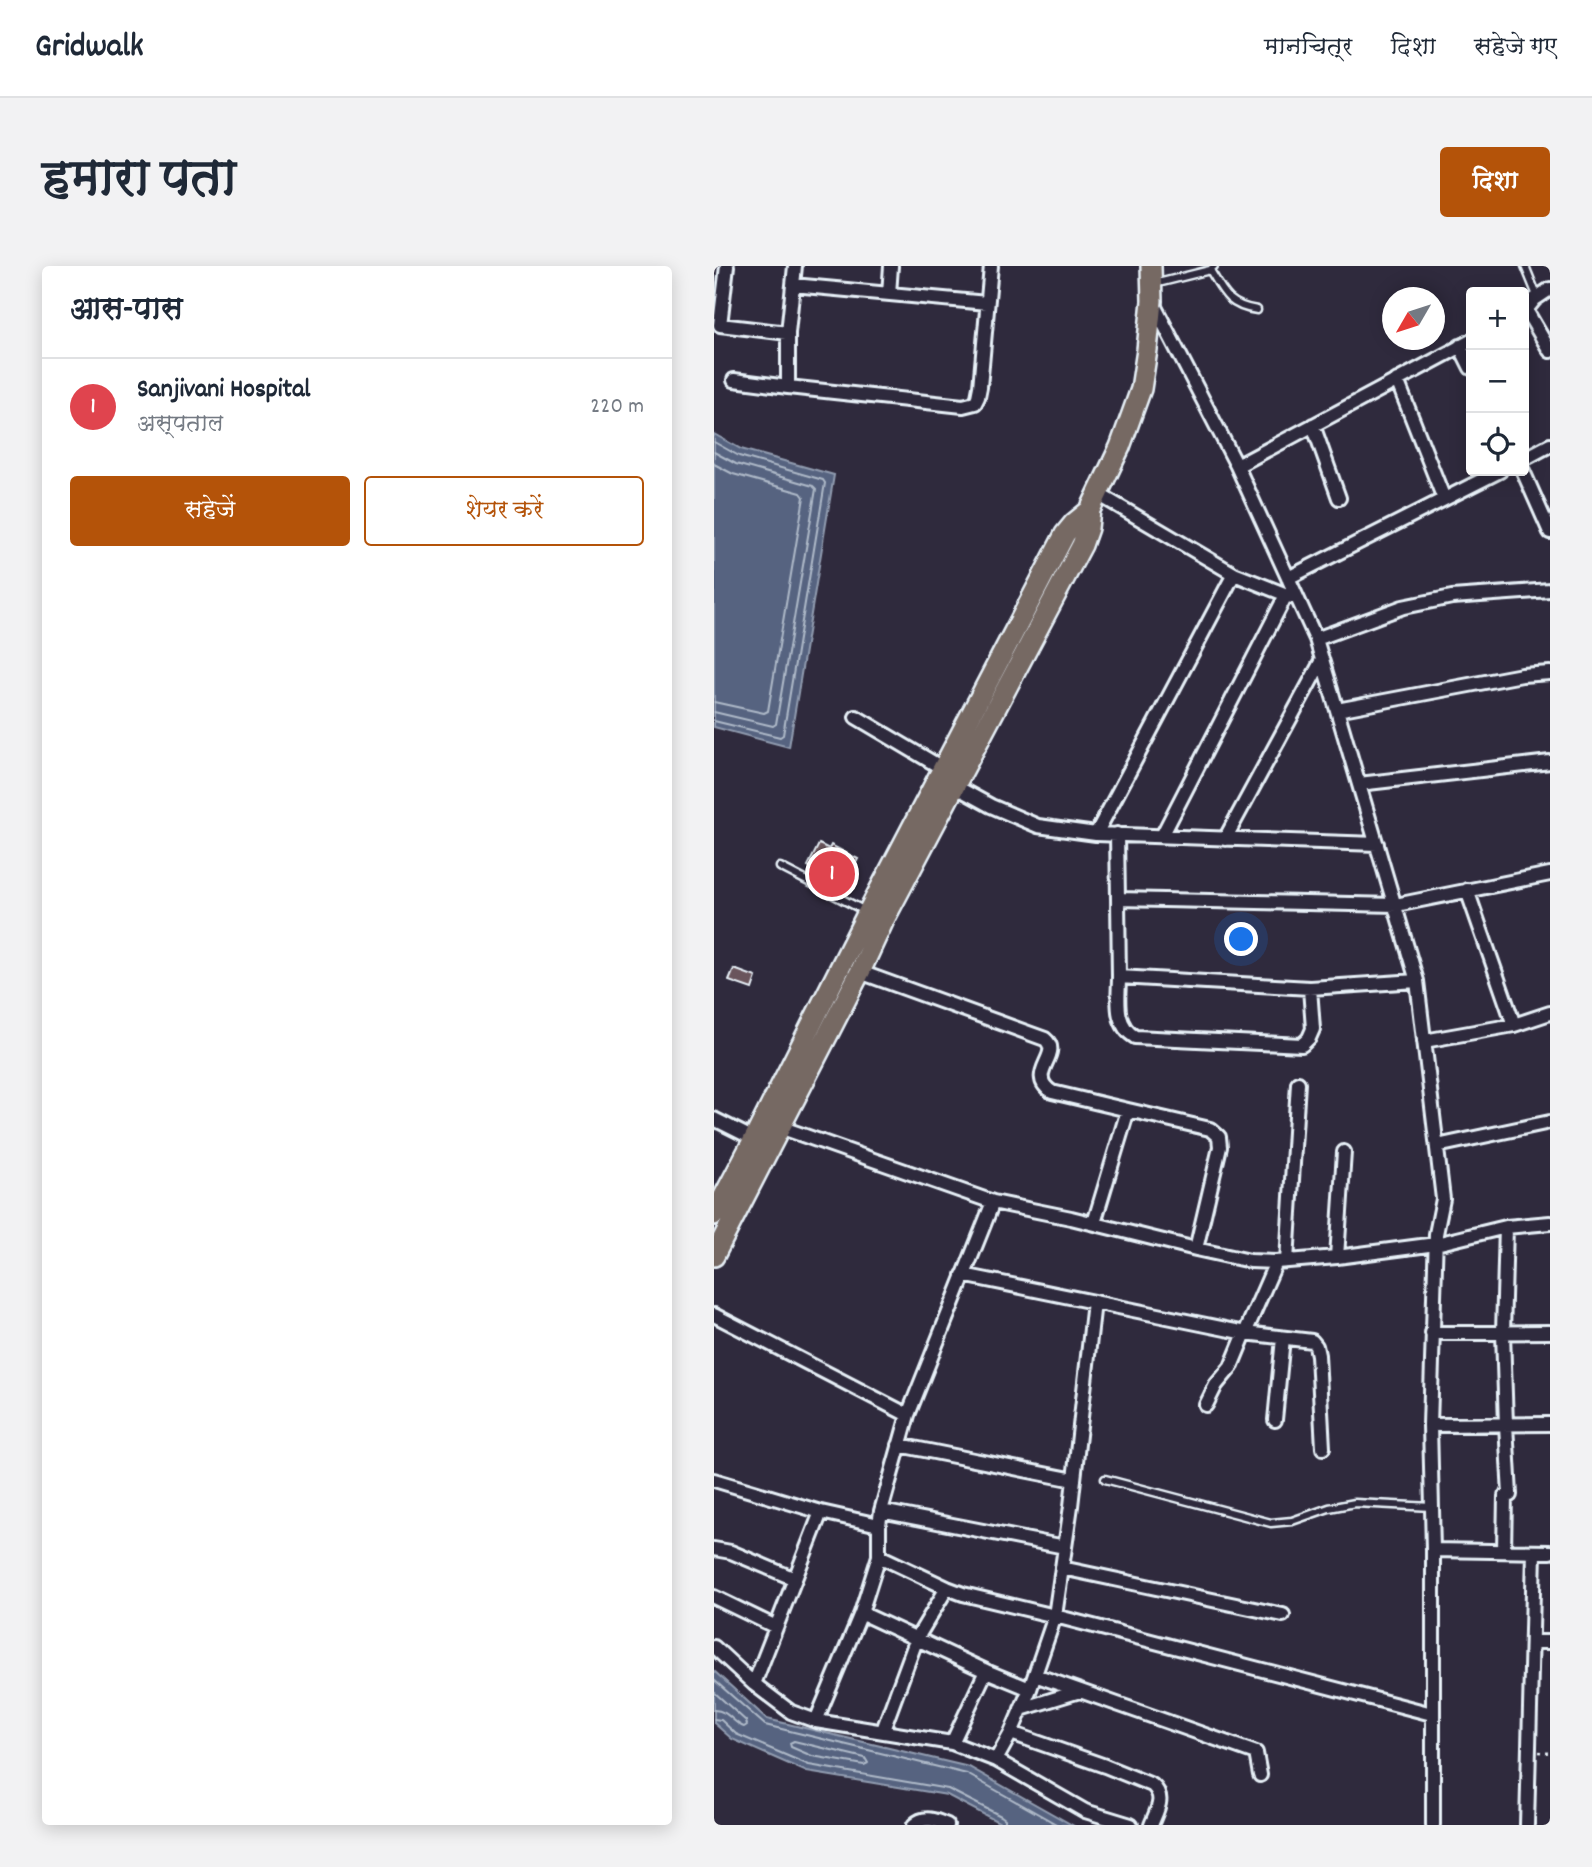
<!DOCTYPE html>
<html lang="hi">
<meta charset="utf-8">
<style>
body{margin:0;font-family:Dekko,"Playpen Sans Deva",sans-serif;background:#f2f2f3;color:#1f2937}
.controls{position:absolute;right:21px;top:21px;display:grid;overflow:hidden;border-radius:7px;box-shadow:0 4px 18px #0003}
.controls button{width:63px;height:63px;display:grid;place-items:center;padding:0;border:0;border-bottom:2px solid #e0e1e3;background:#fff;color:#1f2937;font:35px sans-serif}
.compass{position:absolute;left:668px;top:21px;width:63px;height:63px;border-radius:50%;background:#fff;box-shadow:0 4px 18px #0003;rotate:231deg}
.you{position:absolute;left:528px;top:674px;width:24px;height:24px;margin:-18px;border:5px solid #fff;border-radius:50%;background:#1a73e8;box-shadow:0 0 0 10px #1a73e833}
.badge{display:grid;place-items:center;width:46px;height:46px;border-radius:50%;background:#b45309;color:#fff;font-size:23px;font-weight:700}
.pin{position:absolute;translate:-50% -50%;border:4px solid #fff;box-shadow:0 2px 7px #0006}
.list{margin:0;padding:0;list-style:none}
h2{display:flex;justify-content:space-between;align-items:center;height:91px;margin:0;padding:0 28px;font-size:30px}
h2 small{font-size:23px;font-weight:400;color:#747a83}
.list li{display:grid;grid-template-columns:46px 1fr auto;gap:21px;align-items:center;box-sizing:border-box;height:98px;padding:0 28px;border-top:2px solid #e0e1e3}
.list b{display:block;font-size:26px;white-space:nowrap}
.list p{margin:0;font-size:23px;white-space:nowrap;color:#747a83}
.list em{font-size:23px;font-style:normal;color:#747a83}
.actions{display:flex;gap:14px;padding:21px 28px}
.actions a{flex:1;padding:16px 0;border:2px solid #b45309;border-radius:7px;text-align:center;font-size:24px;color:#b45309}
.actions .main{background:#b45309;color:#fff}
.icon{flex:none;width:38px;height:38px;fill:none;stroke:currentColor;stroke-width:2;stroke-linecap:round;stroke-linejoin:round}
.map{position:relative;flex:none;width:836px;height:1559px;overflow:hidden;border-radius:7px}
header{display:flex;align-items:center;gap:42px;box-sizing:border-box;height:98px;padding:0 35px;background:#fff;border-bottom:2px solid #e0e1e3}
header strong{font-size:33px}
nav{display:flex;gap:38px;margin-inline-start:auto;font-size:24px}
.intro{display:flex;align-items:center;justify-content:space-between;box-sizing:border-box;height:168px;padding:0 42px}
h1{margin:0;font-size:49px}
.button{padding:18px 32px;border-radius:7px;background:#b45309;color:#fff;font-size:24px;font-weight:700}
main{display:flex;gap:42px;padding:0 42px}
aside{flex:1;background:#fff;border-radius:7px;box-shadow:0 4px 18px #0003}
.map>svg:first-child{display:block}
.water{fill:#576480;stroke:#919cb0;stroke-width:2}
.lines{fill:none;stroke-linecap:round;stroke-linejoin:round}
.shore{stroke:#aeb9c8;stroke-width:2}
.building{fill:#6b545c;stroke:#e8f1f8;stroke-width:2}
.service-casing{stroke:#e8f1f8;stroke-width:11}
.minor-casing{stroke:#e8f1f8;stroke-width:18}
.trunk-casing{stroke:#e8f1f8;stroke-width:24}
.path{stroke:#e8f1f8;stroke-width:2.5;stroke-dasharray:2 5;stroke-linecap:butt}
.service{stroke:#2f2a3d;stroke-width:6}
.minor{stroke:#2f2a3d;stroke-width:12}
.trunk{stroke:#766964;stroke-width:19}
</style>
<header>
<strong>Gridwalk</strong>
<nav><a>मानचित्र</a><a>दिशा</a><a>सहेजे गए</a></nav>
</header>
<div class="intro"><h1>हमारा पता</h1><a class="button">दिशा</a></div>
<main>
<aside>
<h2>आस-पास<small></small></h2>
<ul class="list">
<li><span class="badge" style="background:#e0444e">1</span><div><b>Sanjivani Hospital</b><p>अस्पताल</p></div><em>220 m</em></li>
</ul>
<div class="actions"><a class="main">सहेजें</a><a>शेयर करें</a></div>
</aside>
<div class="map">
<svg width="836" height="1559" viewBox="0 0 836 1559">
<rect width="100%" height="100%" fill="#2f2a3d"/>
<filter id="ink" filterUnits="userSpaceOnUse"><feTurbulence type="fractalNoise" baseFrequency=".0143" numOctaves="2"/><feDisplacementMap in="SourceGraphic" scale="14" xChannelSelector="R" yChannelSelector="G"/><feConvolveMatrix kernelMatrix="1 2 1 2 8 2 1 2 1" color-interpolation-filters="sRGB"/></filter>
<g filter="url(#ink)">
<path class="water" d="M 0,168 L 27,183 L 120,209 L 75,481 L 0,461 Z
M 0,1405 L 53,1453 L 255,1501 L 358,1559 L 290,1559 L 233,1529 L 93,1506 L 18,1473 L 0,1457 Z"/>
<g class="lines">
<path class="shore" d="M 0,176 L 25,190 L 109,214 L 111,217 L 69,469 L 66,471 L 0,455
M 0,186 L 22,198 L 99,220 L 102,223 L 62,458 L 59,460 L 0,446
M 0,198 L 19,208 L 87,227 L 90,231 L 54,445 L 50,447 L 0,436
M 0,1414 L 51,1459 L 253,1508 L 344,1559
M 0,1426 L 32,1455 L 33,1459 L 30,1461 C 19,1457 14,1444 0,1444
M 0,1453 L 7,1454 L 22,1468 L 95,1499 L 234,1523 L 287,1550 L 291,1553 L 291,1559
M 80,1475 L 151,1492 L 154,1497 L 150,1499 L 98,1490 L 77,1481 L 76,1477 Z"/>
</g>
<path class="building" d="M 105,578 L 115,583 L 117,579 L 144,593 L 131,619 L 94,600 Z
M 20,703 L 42,711 L 38,723 L 15,715 Z"/>
<g class="lines">
<g class="service-casing">
<path id="service" d="M 811,0 L 824,32
M 496,4 C 510,28 515,40 543,44
M 440,18 L 496,4 L 500,0
M 66,601 L 153,646
M 391,1213 L 557,1257 L 578,1255 L 615,1242 L 641,1237 L 718,1241"/>
</g>
<g class="minor-casing">
<path id="minor" d="M 13,0 L 6,59 L 74,67
M 81,0 L 74,67 L 74,121 L 249,140 L 261,137 L 264,131 L 266,121 L 277,0
M 79,19 L 273,37
M 175,28 L 177,0
M 440,39 L 523,200 L 602,373 L 703,715 L 729,933 L 722,968 L 716,1159 L 719,1284 L 719,1559
M 812,44 L 821,33 L 836,23
M 810,46 L 812,44 L 836,85
M 746,80 L 757,102
M 20,114 L 74,121
M 683,114 L 730,233
M 599,159 L 625,232
M 810,193 L 836,179
M 523,200 L 757,75
M 809,205 L 836,266
M 384,228 L 520,308 L 382,568 L 663,578
M 520,308 L 578,331
M 574,312 L 786,205
M 602,373 L 689,341 L 738,331 L 836,324
M 623,444 L 808,409 L 836,407
M 142,451 L 233,505
M 235,517 L 277,540 L 324,560 L 382,568
M 645,518 L 836,496
M 403,568 L 404,633 L 682,639 L 836,608
M 448,570 L 572,329
M 511,573 L 608,394
M 753,624 L 800,759
M 404,633 L 405,711 L 596,722 L 703,715
M 146,706 L 331,773 C 350,788 310,808 338,826 L 414,844 L 380,957
M 405,711 C 405,732 399,758 421,771 L 588,779 L 595,772 L 599,763 L 596,722
M 710,775 L 800,759 L 836,747
M 414,844 L 496,863 L 505,871 L 506,881 L 482,983
M 0,853 L 46,876
M 60,859 L 279,936 L 357,952 L 482,983 L 536,995 L 562,996 L 623,991 L 722,978 L 792,961 L 836,957
M 723,880 L 836,856
M 792,961 L 789,1067 L 792,1159 L 796,1229
M 623,991 L 630,886
M 573,995 L 584,817
M 249,1009 L 531,1067 L 562,996
M 0,1049 L 194,1149 L 167,1245 L 165,1259 L 107,1246 L 0,1214
M 718,1067 L 836,1066
M 492,1139 L 502,1119 L 517,1101 L 531,1067 L 598,1075 L 602,1080 L 604,1089 L 609,1182
M 194,1149 L 279,936
M 561,1154 L 569,1072
M 716,1159 L 836,1158
M 185,1179 L 360,1214
M 167,1245 L 351,1281
M 0,1283 L 17,1286 L 81,1313
M 719,1284 L 836,1286
M 790,1285 L 791,1230
M 165,1290 L 233,1322
M 348,1302 L 569,1349
M 0,1331 L 62,1361
M 147,1347 L 272,1405 L 316,1423
M 818,1376 L 836,1376
M 0,1381 L 40,1418 L 77,1446 L 102,1455 L 238,1477 L 282,1494 L 371,1545 L 417,1559
M 321,1409 L 542,1487 L 546,1509
M 40,1418 L 107,1246
M 307,1443 L 366,1425
M 102,1455 L 147,1347 L 165,1290 L 165,1259
M 169,1464 L 203,1372 L 233,1322 L 249,1328 L 341,1350 L 718,1448
M 297,1467 L 391,1500 L 438,1519 C 452,1531 443,1544 437,1559
M 238,1477 L 272,1405
M 282,1494 L 297,1467 L 316,1423 L 341,1350 L 357,1240 L 380,1036
M 200,1559 C 210,1549 222,1554 233,1559
M 813,1559 L 820,1286"/>
</g>
<g class="trunk-casing">
<path id="trunk" d="M 0,949 L 40,873 L 154,646 L 351,268 L 360,257 L 376,244
M 0,990 L 146,706 L 170,654 L 368,279 L 374,262 L 376,244 L 406,181 L 427,123 L 433,84 L 438,35 L 437,0"/>
</g>
<path class="path" d="M 825,1486 L 836,1487"/>
<use href="#service" class="service"/>
<use href="#minor" class="minor"/>
<use href="#trunk" class="trunk"/>
</g>
</g>
</svg>
<div class="controls">
<button>+</button>
<button>−</button>
<button><svg class="icon" aria-label="locate" viewBox="0 0 24 24"><circle cx="12" cy="12" r="6"/><path d="M12 2v4M12 18v4M2 12h4M18 12h4"/></svg></button>
</div>
<svg class="compass" viewBox="-18 -18 36 36"><path d="M0-13l5 13h-10z" fill="#e53935"/><path d="M0 13l5-13h-10z" fill="#747a83"/></svg>
<div class="you"></div>
<div class="pin badge" style="left:118px;top:608px;background:#e0444e">1</div>
</div>
</main>
